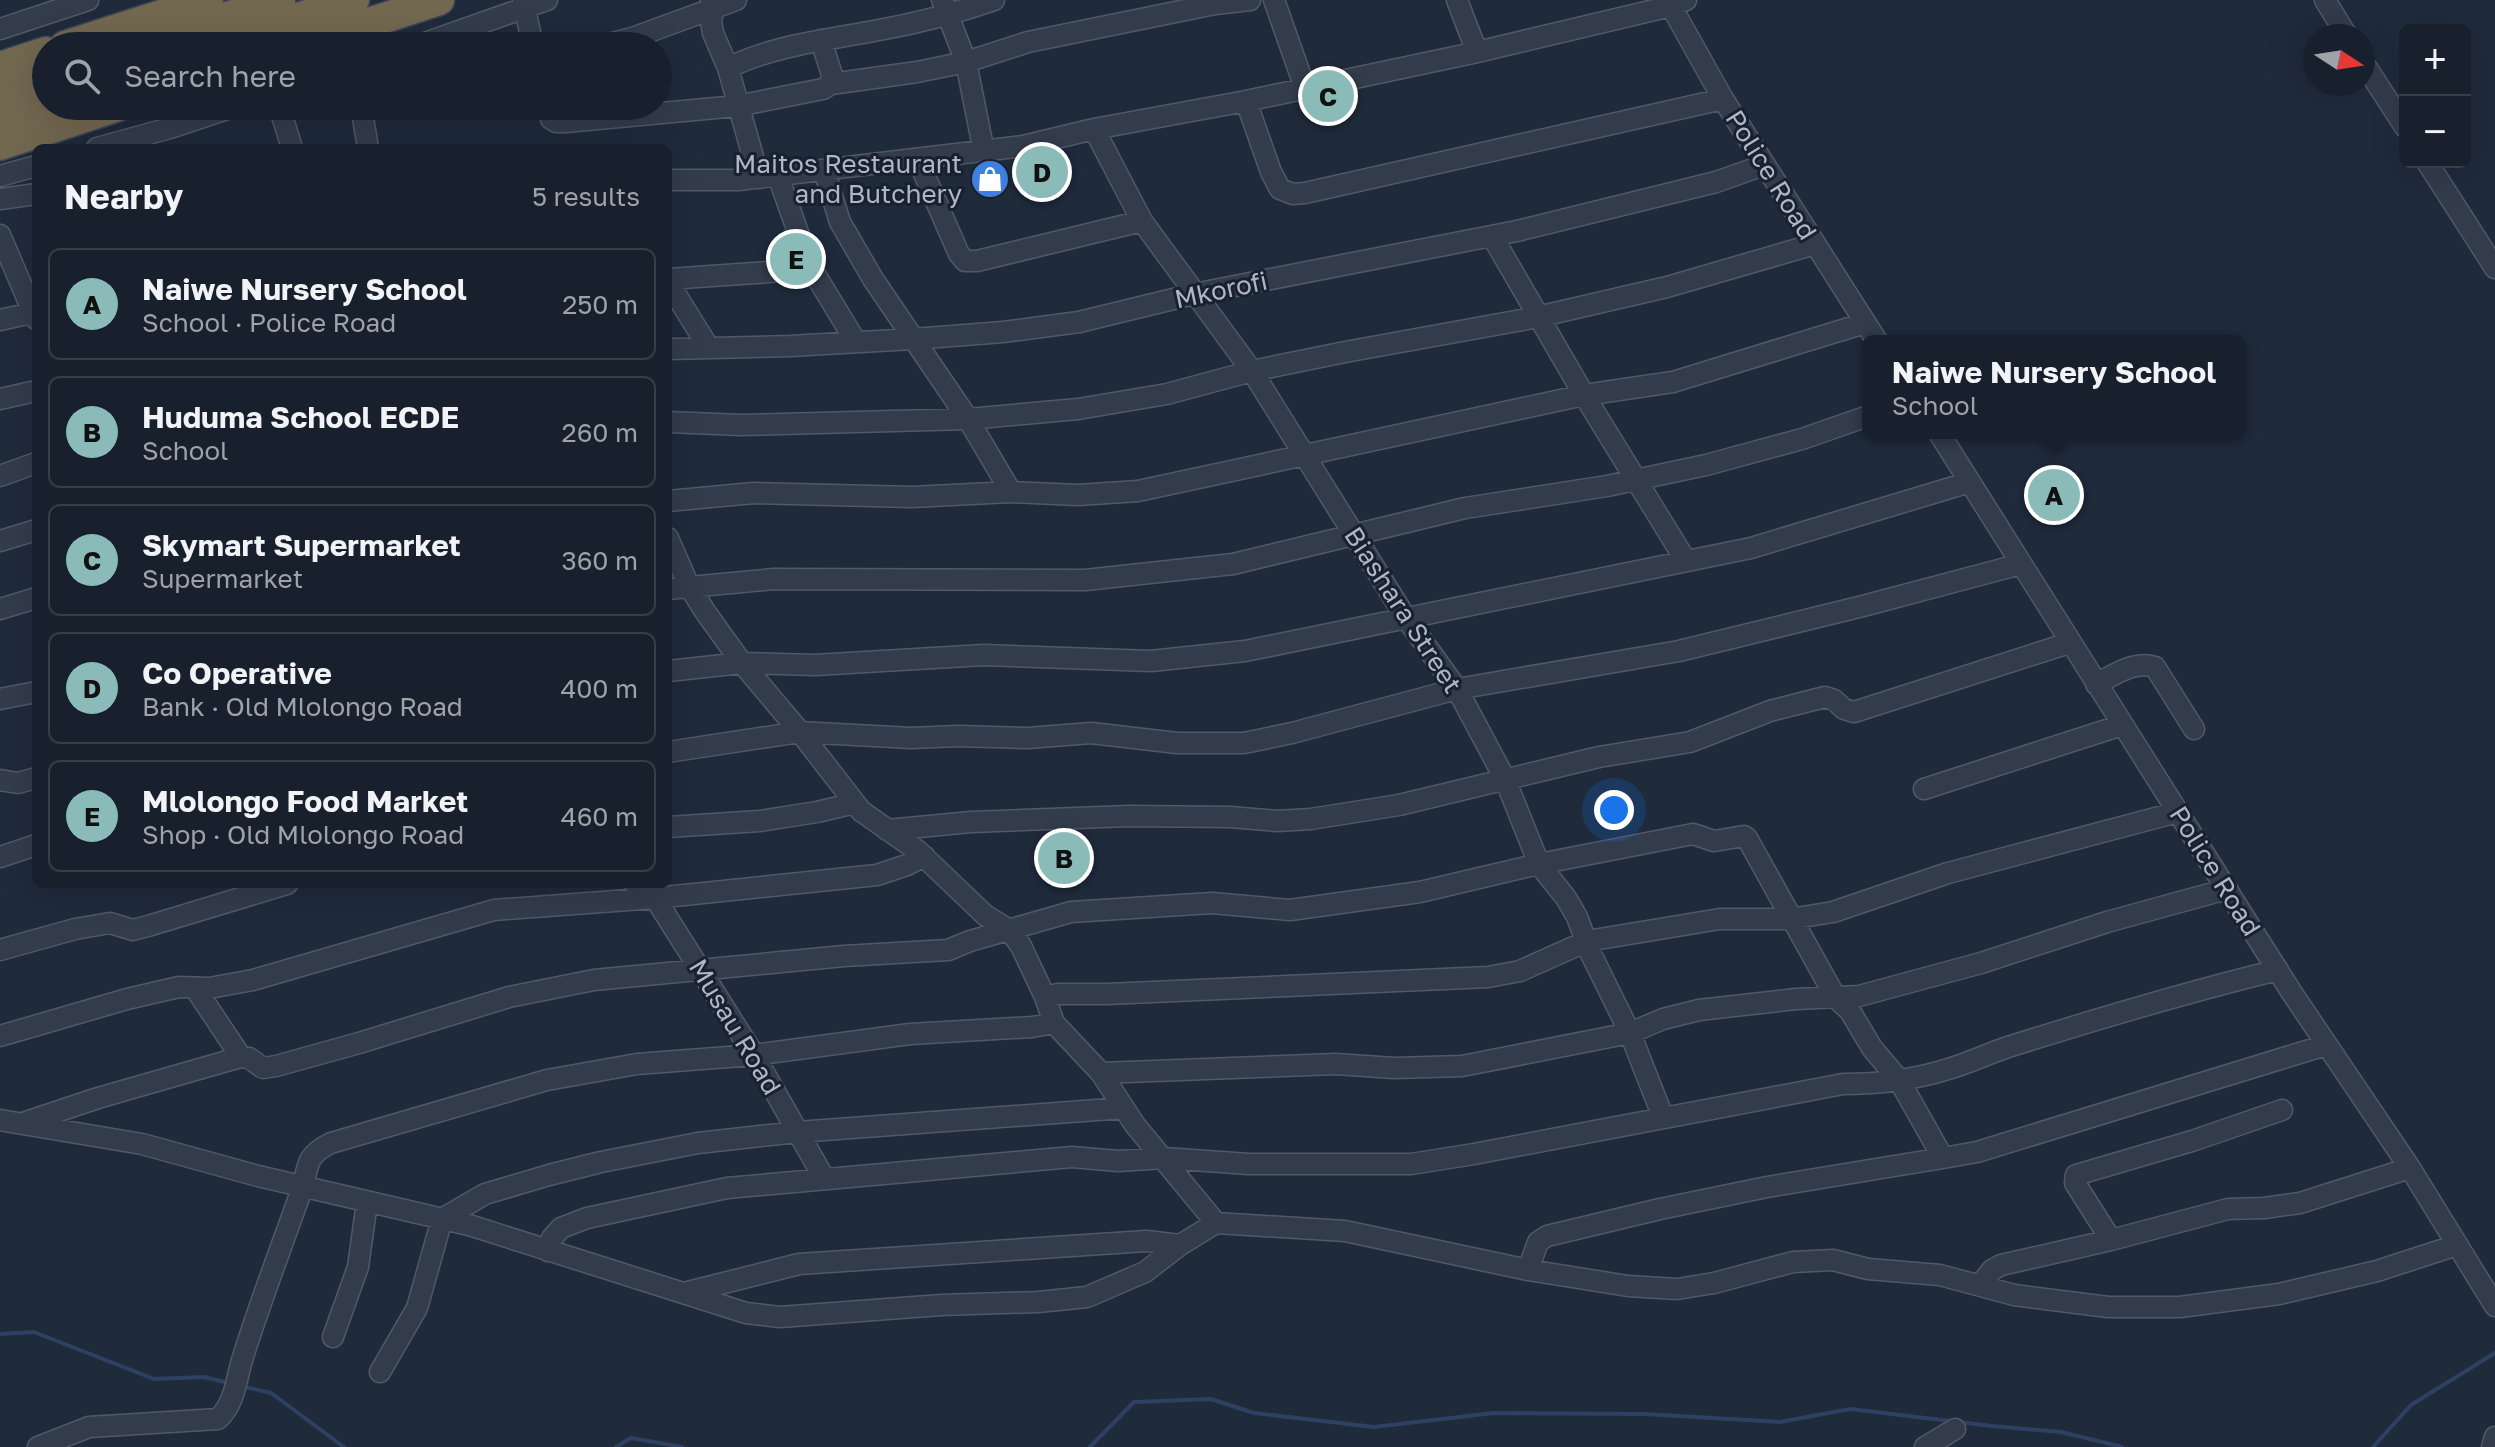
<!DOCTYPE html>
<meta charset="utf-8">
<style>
body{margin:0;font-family:"Golos Text",sans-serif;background:#202834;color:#f1f3f6}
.controls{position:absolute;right:24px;top:24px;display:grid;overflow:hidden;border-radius:12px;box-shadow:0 8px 32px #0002}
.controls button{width:72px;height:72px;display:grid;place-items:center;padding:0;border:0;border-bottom:2px solid #363e48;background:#17202c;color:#f1f3f6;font:40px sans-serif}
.compass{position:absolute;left:2303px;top:24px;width:72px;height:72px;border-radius:50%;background:#17202c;box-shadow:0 8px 32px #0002;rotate:102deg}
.you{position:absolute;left:1614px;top:810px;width:28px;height:28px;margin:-20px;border:6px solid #fff;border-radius:50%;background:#1a73e8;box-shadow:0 0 0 12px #1a73e833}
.badge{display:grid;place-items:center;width:52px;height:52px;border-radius:50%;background:#8bbbb9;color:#111;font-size:26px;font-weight:700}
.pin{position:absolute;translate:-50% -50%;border:4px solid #fff;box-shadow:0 2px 8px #0006}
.popup{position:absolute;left:1862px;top:335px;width:384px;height:104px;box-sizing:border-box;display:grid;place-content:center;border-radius:12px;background:#17202c;filter:drop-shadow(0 2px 6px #0005);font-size:26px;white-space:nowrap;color:#9ea3a9}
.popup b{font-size:30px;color:#f1f3f6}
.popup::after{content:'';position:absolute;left:50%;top:100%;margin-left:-16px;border:16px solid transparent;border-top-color:#17202c}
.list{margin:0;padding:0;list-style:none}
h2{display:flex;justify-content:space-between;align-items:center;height:104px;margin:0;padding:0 32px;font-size:34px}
h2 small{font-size:26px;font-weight:400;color:#9ea3a9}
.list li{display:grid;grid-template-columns:52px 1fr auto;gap:24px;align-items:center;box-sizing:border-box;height:112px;margin:0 16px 16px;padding:0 16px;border:2px solid #363e48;border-radius:12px}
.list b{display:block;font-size:30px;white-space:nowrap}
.list p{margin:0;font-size:26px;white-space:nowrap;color:#9ea3a9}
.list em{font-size:26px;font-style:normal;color:#9ea3a9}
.icon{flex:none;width:44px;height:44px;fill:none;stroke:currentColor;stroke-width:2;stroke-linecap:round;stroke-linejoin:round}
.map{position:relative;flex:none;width:2495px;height:1447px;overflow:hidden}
.search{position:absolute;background:#17202c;box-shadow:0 8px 32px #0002;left:32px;top:32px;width:640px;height:88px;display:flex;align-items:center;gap:20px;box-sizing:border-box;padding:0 28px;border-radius:44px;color:#9ea3a9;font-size:30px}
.panel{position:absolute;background:#17202c;box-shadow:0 8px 32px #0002;left:32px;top:144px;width:640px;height:744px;border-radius:12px}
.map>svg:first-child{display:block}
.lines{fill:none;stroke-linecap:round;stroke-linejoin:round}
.stream{stroke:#2f4162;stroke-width:4}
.minor-casing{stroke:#515969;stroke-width:23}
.highway-casing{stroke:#3e4656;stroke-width:33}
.minor{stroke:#333c4b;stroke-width:20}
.highway{stroke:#72674f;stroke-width:30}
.labels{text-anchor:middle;stroke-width:6;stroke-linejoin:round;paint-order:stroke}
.poi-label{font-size:26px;fill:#aeb6c8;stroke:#192130;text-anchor:end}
.street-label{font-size:26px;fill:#aeb6c8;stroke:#192130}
</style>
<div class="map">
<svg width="2495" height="1447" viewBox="0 0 2495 1447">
<rect width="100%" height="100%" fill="#1f2a3b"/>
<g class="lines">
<path class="stream" d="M 0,1334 L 34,1332 L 154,1379 L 204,1377 L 229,1383
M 241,1386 L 271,1393 L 344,1447
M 616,1447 L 631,1438 L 682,1447
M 1090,1447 L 1134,1402 L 1211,1399 L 1254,1413 L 1374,1427 L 1494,1413 L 1645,1414 L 1780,1422 L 1850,1409 L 1992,1426 L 2061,1432 L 2122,1447
M 2373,1447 L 2411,1405 L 2495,1353"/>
<g class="minor-casing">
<path id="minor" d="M 523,0 L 533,46
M 711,0 L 714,7 L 711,21 L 713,33 L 728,68 L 759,178
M 942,0 L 966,62 L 984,152
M 1274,0 L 1305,88
M 1457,0 L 1477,52
M 2325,0 L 2347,36
M 1671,6 L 1723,99 L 1877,341
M 0,29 L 88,0
M 416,46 L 547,0
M 601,46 L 635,37 L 736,0
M 2363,62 L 2405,127
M 728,68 C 774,45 828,40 879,30 C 918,23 956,13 994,0
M 831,84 L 917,72 L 966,62 L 1028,42 L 1215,4 L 1250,0
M 1246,101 L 1271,172 L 1280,189 L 1293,194 L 1305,193 L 1723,99
M 279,106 L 292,148
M 361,106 L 368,148
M 548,106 L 551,119 L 556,122 L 566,122 L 737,106 L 823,89 L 831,84 L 832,75 L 821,40
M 1094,129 L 1142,221 L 1252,371 L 1406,618 L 1457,689 L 1505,779 L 1539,864 L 1566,898 L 1577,917 L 1590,952 L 1630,1033 L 1663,1117
M 97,148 L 170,128 L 236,106
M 918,160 L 959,254 L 965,261 L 977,261 L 1142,221
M 2427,162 L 2495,268
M 824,170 L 840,222 L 873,279 L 968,419 L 1011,492
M 0,176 L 36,166
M 778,176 L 810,266 L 856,342
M 668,180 L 738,180 L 1023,146 L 1094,129 L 1246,101 L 1473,53 L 1671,6 L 1686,0
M 0,199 L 36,194
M 0,235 L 36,319
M 1492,236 L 1584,395 L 1686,561
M 668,279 L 784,271 L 810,266
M 668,282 L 709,348
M 0,320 L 36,312
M 668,349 L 790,346 L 913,339 L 1003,332 L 1079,322 L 1194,294 L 1517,231 L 1716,182 L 1764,165
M 0,399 L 36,391
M 668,422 L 741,425 L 968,419 L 1078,409 L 1167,394 L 1252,371 L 1345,352 L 1533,318 L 1667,287 L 1815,244
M 1939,433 L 2292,993 L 2410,1168 L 2495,1306
M 0,476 L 36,463
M 668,501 L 754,493 L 912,497 L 1011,492 L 1078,495 L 1138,491 L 1584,395 L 1673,382 L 1865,323
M 668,538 L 689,586 L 706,613 L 742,663 L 800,732 L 855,803 L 861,811 L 918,851 L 985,915 L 1009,930 L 1021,946 L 1045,997 L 1058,994 L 1107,994 L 1488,977 L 1520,971 L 1587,941 L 1720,919 L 1790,919 L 1833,912 L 1948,873 L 2178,812
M 0,541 L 36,530
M 668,589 L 774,579 L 1085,580 L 1233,564 L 1465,508 L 1607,486 L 1706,465 L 1802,439 L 1868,416
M 0,609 L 36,598
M 668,671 L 742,663 L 815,665 L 984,655 L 1151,661 L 1245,651 L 1751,548 L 1970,482
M 2096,684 C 2115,675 2134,660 2155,667 L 2194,729
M 0,699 L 36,692
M 668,752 L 800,732 L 911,738 L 958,736 L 1028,738 L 1091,733 L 1177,743 L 1244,743 L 1292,733 L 1457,689 L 1679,651 L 1863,606 L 2021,564
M 0,780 L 18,783 L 36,778
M 1924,789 L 2122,725
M 668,827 L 760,821 L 817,812 L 855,803
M 887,830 L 971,822 L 1129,816 L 1230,817 L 1277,821 L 1311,819 L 1399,805 L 1599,757 L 1690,742 L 1770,711 L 1825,697 L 1834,700 L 1844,709 L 1854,712 L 2069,643
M 0,857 L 36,845
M 635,884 L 655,898 L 754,1055 L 824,1178
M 0,950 L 75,929 L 110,923 L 133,930 L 148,926 L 287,884
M 195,988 L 241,1057
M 1045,997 L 1054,1023 L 1101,1073 L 1135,1125 L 1216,1223 L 1345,1231 L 1528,1270 L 1628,1286 L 1677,1289 L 1714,1283 L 1793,1262 L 1833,1260 L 1868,1269 L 1940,1275 L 2014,1295 L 2108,1307 L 2180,1307 L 2279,1294 L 2377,1271 L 2457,1245
M 0,1036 L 127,999 L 179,987 L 209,988 L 253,980 L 494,910 L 655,898 L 877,875 L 907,865 L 924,856
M 1101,1073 L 1336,1064 L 1394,1068 L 1462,1066 L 1630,1033 L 1663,1019 L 1699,1010 L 1796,999 L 1859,996 L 1981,963 L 2107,922 L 2227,889
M 0,1120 L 142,1144 L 258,1176 L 469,1225 L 746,1313 L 780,1317 L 941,1305 L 1038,1302 L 1087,1297 L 1145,1272 L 1180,1245 L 1216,1223
M 23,1123 L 98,1098 L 241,1057 L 249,1058 L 263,1068 L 276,1066 L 359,1043 L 509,997 L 594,980 L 844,956 L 948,950 L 970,941 L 1071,912 L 1212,903 L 1290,910 L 1420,892 L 1539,864 L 1693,834 L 1714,841 L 1744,836 L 1747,838 L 1836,998 L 1850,1011 L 1872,1048 L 1899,1080 L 1943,1158 L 1977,1152 L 2326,1045
M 2111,1240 L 2075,1183 L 2076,1175 L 2192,1141 L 2282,1110
M 548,1251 L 552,1238 L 561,1228 L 587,1218 L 727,1188 L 1072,1157 L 1118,1161 L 1164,1158 L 1249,1164 L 1411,1164 L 1474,1154 L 1843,1084 C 1878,1084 1912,1080 1945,1070 C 1967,1064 1987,1054 2008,1047 C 2097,1019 2187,992 2278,970
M 1528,1270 L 1538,1242 L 1547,1236 L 1660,1209 L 1767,1187 L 1943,1158
M 1980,1285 L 1992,1270 L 2001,1265 L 2111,1240 L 2228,1209 L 2264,1208 L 2300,1203 L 2410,1168
M 684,1293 L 799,1264 L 1146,1241 L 1180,1245
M 333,1337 L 358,1267 L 367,1202
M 380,1372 L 417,1308 L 442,1219 L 485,1194 L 549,1175 L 601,1162 L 698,1143 L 797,1132 L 1124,1108
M 38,1447 L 89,1427 L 218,1419 C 236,1402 236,1378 243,1357 C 261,1299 283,1243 303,1186 C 308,1163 308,1154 331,1143 L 547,1080 L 637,1064 L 754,1055 L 910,1034 L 1032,1027 L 1054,1023
M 1925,1447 L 1955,1429
M 2492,1447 L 2495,1437"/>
</g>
<g class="highway-casing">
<path id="highway" d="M 65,46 L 208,0
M 137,46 L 280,0
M 211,46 L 354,0
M 299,46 L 439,0
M 0,67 L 46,52
M 0,90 L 46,75
M 0,114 L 46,99
M 0,145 L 118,106"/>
</g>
<use href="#minor" class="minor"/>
<use href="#highway" class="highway"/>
</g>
<defs>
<g id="shop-disc" transform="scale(2)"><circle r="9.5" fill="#3f7fe0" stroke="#192130"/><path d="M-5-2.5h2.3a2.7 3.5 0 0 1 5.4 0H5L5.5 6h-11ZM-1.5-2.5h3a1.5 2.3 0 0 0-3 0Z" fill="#fff"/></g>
</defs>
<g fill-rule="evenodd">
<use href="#shop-disc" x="990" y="179"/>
</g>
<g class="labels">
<g class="poi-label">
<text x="962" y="173">Maitos Restaurant<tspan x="962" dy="30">and Butchery</tspan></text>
</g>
<g class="street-label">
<text transform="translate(1771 175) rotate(58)" y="9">Police Road</text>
<text transform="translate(1221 290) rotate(-12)" y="9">Mkorofi</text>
<text transform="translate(1403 610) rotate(57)" y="9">Biashara Street</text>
<text transform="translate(2215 871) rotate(58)" y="9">Police Road</text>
<text transform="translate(735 1027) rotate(59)" y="9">Musau Road</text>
</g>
</g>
</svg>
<div class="controls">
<button>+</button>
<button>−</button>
</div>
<svg class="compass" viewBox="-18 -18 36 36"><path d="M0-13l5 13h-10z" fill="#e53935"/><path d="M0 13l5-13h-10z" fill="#9ea3a9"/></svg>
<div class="you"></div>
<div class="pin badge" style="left:2054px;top:495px">A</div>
<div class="popup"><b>Naiwe Nursery School</b>School</div>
<div class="pin badge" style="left:1064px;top:858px">B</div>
<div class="pin badge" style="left:1328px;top:96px">C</div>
<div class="pin badge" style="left:1042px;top:172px">D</div>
<div class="pin badge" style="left:796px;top:259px">E</div>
<div class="search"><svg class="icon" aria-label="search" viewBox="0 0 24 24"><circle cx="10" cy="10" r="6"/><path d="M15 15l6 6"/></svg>Search here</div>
<section class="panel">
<h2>Nearby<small>5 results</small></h2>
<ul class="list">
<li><span class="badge">A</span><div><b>Naiwe Nursery School</b><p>School · Police Road</p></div><em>250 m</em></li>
<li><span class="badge">B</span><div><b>Huduma School ECDE</b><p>School</p></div><em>260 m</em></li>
<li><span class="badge">C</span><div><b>Skymart Supermarket</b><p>Supermarket</p></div><em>360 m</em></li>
<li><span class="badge">D</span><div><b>Co Operative</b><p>Bank · Old Mlolongo Road</p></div><em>400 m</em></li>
<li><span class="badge">E</span><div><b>Mlolongo Food Market</b><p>Shop · Old Mlolongo Road</p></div><em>460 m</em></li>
</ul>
</section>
</div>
